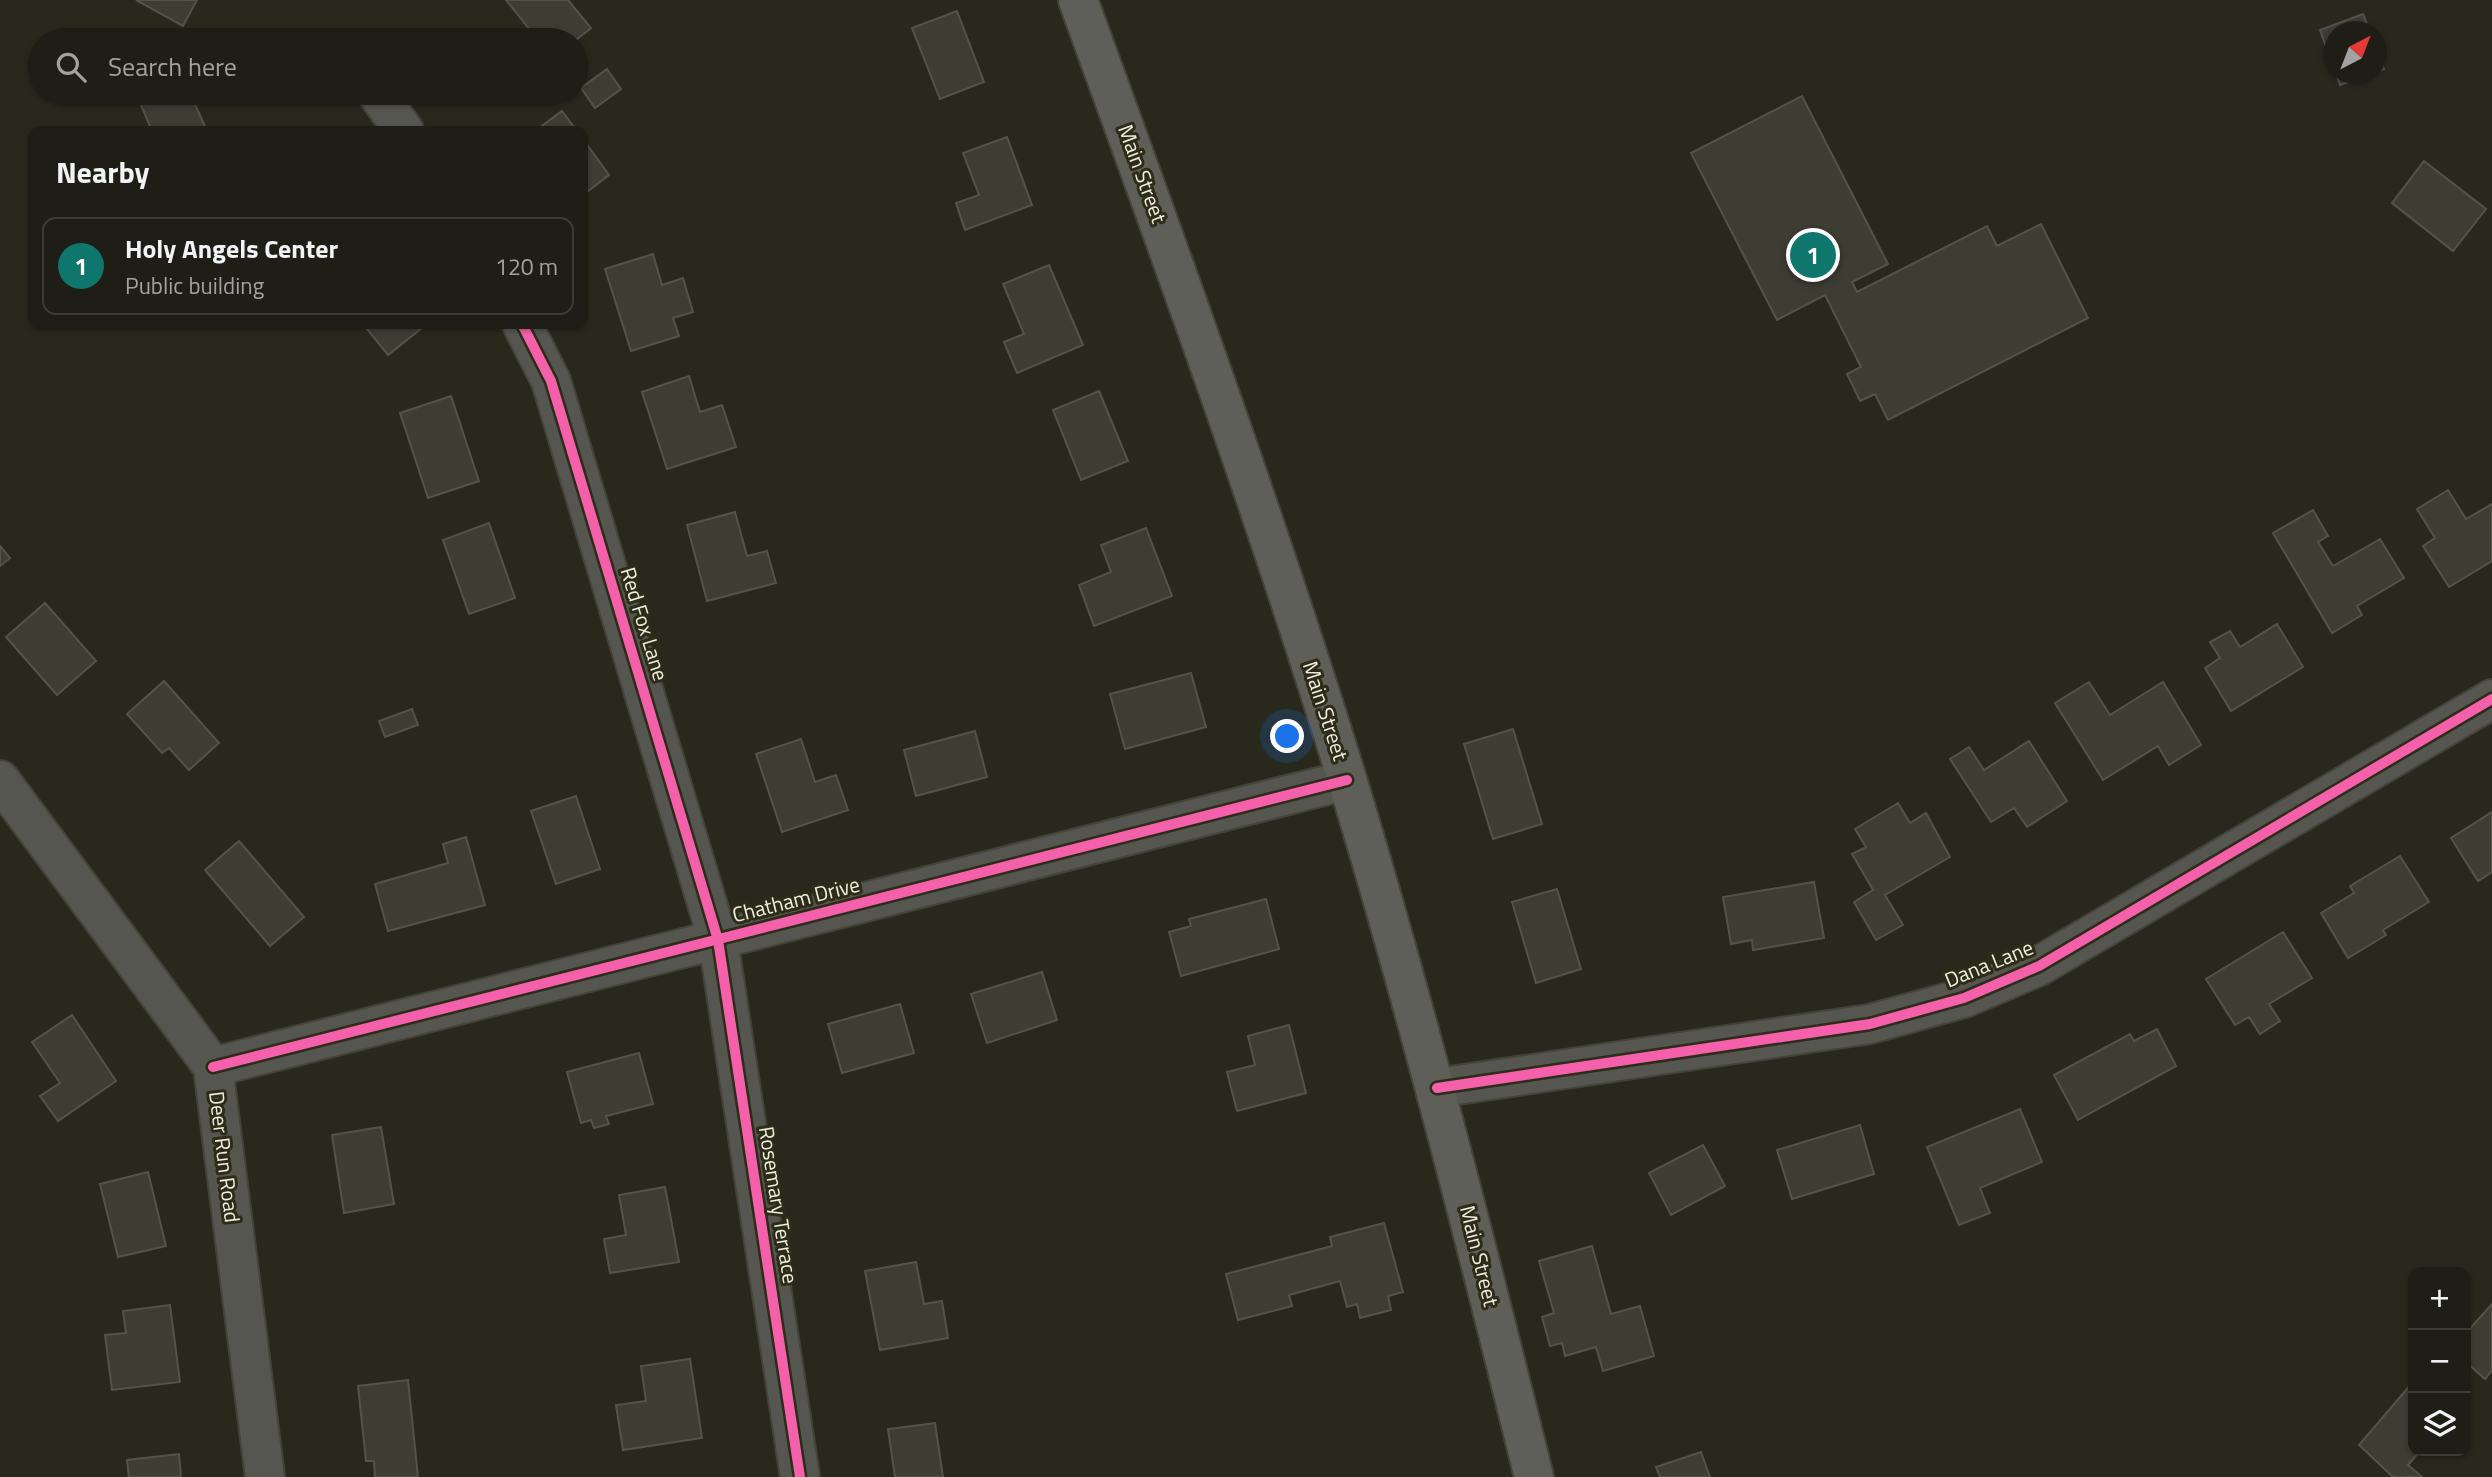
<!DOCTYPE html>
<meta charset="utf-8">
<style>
body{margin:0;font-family:"Titillium Web",sans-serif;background:#2b2b23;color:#f1f3f6}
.controls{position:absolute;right:21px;bottom:21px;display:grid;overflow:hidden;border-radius:14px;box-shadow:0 2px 5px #0004}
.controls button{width:63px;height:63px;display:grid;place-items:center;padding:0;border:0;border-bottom:2px solid #3c3c35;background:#1e1e16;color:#f1f3f6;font:35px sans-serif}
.compass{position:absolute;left:2324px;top:21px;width:63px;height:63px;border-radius:50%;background:#1e1e16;box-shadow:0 2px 5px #0004;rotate:42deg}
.you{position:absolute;left:1288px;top:737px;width:24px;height:24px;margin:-18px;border:5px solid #fff;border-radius:50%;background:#1a73e8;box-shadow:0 0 0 10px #1a73e833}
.badge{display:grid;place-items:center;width:46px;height:46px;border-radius:50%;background:#0f766e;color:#fff;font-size:23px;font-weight:700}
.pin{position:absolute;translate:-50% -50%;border:4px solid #fff;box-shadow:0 2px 7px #0006}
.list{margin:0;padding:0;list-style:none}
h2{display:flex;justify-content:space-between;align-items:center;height:91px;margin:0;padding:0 28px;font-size:30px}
h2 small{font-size:23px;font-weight:400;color:#a1a2a1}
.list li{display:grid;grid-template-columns:46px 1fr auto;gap:21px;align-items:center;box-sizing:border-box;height:98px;margin:0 14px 14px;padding:0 14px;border:2px solid #3c3c35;border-radius:14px}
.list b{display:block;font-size:26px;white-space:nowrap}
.list p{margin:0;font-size:23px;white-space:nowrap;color:#a1a2a1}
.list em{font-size:23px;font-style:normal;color:#a1a2a1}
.icon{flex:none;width:38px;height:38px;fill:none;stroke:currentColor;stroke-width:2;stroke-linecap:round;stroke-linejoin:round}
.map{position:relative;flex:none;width:2492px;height:1477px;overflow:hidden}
.search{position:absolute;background:#1e1e16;box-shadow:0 2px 5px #0004;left:28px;top:28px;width:560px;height:77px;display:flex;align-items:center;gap:18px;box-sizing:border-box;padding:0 24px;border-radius:38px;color:#a1a2a1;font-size:26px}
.panel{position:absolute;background:#1e1e16;box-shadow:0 2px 5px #0004;left:28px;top:126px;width:560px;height:203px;border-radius:14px}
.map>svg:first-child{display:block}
.building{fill:#3e3d34;stroke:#53534a;stroke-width:2}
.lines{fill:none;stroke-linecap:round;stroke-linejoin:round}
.street-casing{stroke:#434339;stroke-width:42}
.secondary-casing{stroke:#434339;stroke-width:42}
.street{stroke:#565651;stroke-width:38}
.secondary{stroke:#5f5f5a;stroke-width:38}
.cycleway-casing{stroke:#2d2c18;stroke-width:15}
.cycleway{stroke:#f560ab;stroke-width:10}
.labels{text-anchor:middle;stroke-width:6;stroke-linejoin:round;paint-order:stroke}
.street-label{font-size:21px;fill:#eeeee1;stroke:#2d2c18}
</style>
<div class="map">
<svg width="2492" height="1477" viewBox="0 0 2492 1477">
<rect width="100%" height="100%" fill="#28281d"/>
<path class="building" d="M 136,0 L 197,0 L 183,26 Z
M 506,0 L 568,0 L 591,28 L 576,40 L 538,40 Z
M 957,11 L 984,82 L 940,99 L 912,28 Z
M 2363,14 L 2370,32 L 2334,32 L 2334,70 L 2320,30 Z
M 2376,49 L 2384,69 L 2376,72 Z
M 607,69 L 621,89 L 595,108 L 581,88 Z
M 2336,74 L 2372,74 L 2340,85 Z
M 171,93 L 190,93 L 207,131 L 152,131 L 141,105 Z
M 1802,96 L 1888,264 L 1852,282 L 1857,292 L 1987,226 L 1997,246 L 2041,224 L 2088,318 L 1888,420 L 1875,394 L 1860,401 L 1847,374 L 1861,367 L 1825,295 L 1777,320 L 1691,153 Z
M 562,111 L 577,131 L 535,131 Z
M 1007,137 L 1032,205 L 965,230 L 956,203 L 979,195 L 963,153 Z
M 583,139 L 609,175 L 583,195 Z
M 2424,161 L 2486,209 L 2453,251 L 2392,203 Z
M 653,254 L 662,285 L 683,278 L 693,312 L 673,318 L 679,336 L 631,351 L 605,269 Z
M 1049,265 L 1083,345 L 1017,373 L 1004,342 L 1024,334 L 1003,284 Z
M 363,324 L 427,324 L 388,355 Z
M 689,376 L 700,412 L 722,405 L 736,447 L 667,469 L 642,392 Z
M 1099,391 L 1128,461 L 1081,480 L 1053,410 Z
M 451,396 L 479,481 L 428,498 L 400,413 Z
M 2448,490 L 2466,519 L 2492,504 L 2492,561 L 2449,587 L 2423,546 L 2435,538 L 2417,509 Z
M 2313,510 L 2328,536 L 2318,542 L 2333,566 L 2380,539 L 2404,578 L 2357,606 L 2362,615 L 2332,633 L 2273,533 Z
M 735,512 L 747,556 L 767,551 L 776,583 L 707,601 L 687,525 Z
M 489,523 L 515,598 L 469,614 L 443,540 Z
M 1146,528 L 1172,596 L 1094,626 L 1079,585 L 1111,572 L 1101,545 Z
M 0,546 L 10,558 L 0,566 Z
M 45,603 L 96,661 L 57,695 L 6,637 Z
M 2277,624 L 2303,667 L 2231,711 L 2205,668 L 2220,658 L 2210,642 L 2230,631 L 2240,647 Z
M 1191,673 L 1206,727 L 1125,749 L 1110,694 Z
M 164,681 L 219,743 L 189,770 L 169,748 L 162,753 L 127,714 Z
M 2089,682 L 2110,715 L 2163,682 L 2201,745 L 2169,765 L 2158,746 L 2103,780 L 2055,703 Z
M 412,709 L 418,725 L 385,737 L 379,721 Z
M 1513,729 L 1542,824 L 1493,839 L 1464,744 Z
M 975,731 L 987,777 L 916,796 L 904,750 Z
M 801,739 L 815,782 L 836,775 L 848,810 L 782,832 L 756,754 Z
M 2029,741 L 2067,801 L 2027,827 L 2014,808 L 1991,822 L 1950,759 L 1969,747 L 1984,770 Z
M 576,796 L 600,869 L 556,884 L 531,811 Z
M 1898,803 L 1910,823 L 1926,813 L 1950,857 L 1885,895 L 1903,925 L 1876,940 L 1854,902 L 1873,890 L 1852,854 L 1866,847 L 1855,829 Z
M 2492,812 L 2492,872 L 2478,881 L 2451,838 Z
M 466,837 L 485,905 L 388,931 L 375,884 L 448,863 L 443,844 Z
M 239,841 L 304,917 L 270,946 L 205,870 Z
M 2400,856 L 2429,902 L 2383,930 L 2386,935 L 2348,958 L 2321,913 L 2354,893 L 2350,886 Z
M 1814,882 L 1824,938 L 1753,950 L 1752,940 L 1731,944 L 1723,897 Z
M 1557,889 L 1581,969 L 1536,983 L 1512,902 Z
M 1266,899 L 1279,949 L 1181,976 L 1169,932 L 1191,926 L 1189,919 Z
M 2283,932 L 2312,978 L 2269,1004 L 2280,1021 L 2260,1034 L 2249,1017 L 2235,1025 L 2206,979 Z
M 1042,972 L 1057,1020 L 987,1043 L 971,994 Z
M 900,1004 L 914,1053 L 842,1073 L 828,1024 Z
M 72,1015 L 116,1081 L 58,1121 L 40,1096 L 60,1083 L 32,1042 Z
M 1289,1025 L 1306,1093 L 1237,1111 L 1227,1072 L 1255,1065 L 1248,1036 Z
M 2157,1029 L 2176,1066 L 2078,1120 L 2054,1075 L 2130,1034 L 2134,1041 Z
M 639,1053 L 653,1104 L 606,1116 L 609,1124 L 594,1128 L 591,1120 L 581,1123 L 567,1072 Z
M 2020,1109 L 2042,1162 L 1980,1188 L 1990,1213 L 1959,1225 L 1927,1147 Z
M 1860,1125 L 1874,1174 L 1792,1199 L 1777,1150 Z
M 381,1127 L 394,1204 L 344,1213 L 332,1135 Z
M 1703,1145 L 1725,1186 L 1671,1215 L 1649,1173 Z
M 148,1172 L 166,1246 L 118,1257 L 100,1184 Z
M 665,1187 L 679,1262 L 610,1273 L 604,1239 L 626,1235 L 619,1195 Z
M 1384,1223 L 1403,1292 L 1388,1296 L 1391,1310 L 1360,1318 L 1357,1304 L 1347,1307 L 1340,1281 L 1289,1295 L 1292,1306 L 1238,1320 L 1226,1274 L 1332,1246 L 1330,1237 Z
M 1592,1246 L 1611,1314 L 1640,1306 L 1654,1356 L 1603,1371 L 1596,1347 L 1565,1356 L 1562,1343 L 1550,1346 L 1542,1317 L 1554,1313 L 1539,1261 Z
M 916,1262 L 924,1304 L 942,1301 L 948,1338 L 880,1350 L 865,1271 Z
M 2492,1304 L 2492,1370 L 2485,1379 L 2466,1362 L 2466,1333 Z
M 170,1305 L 180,1382 L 112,1390 L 105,1335 L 126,1333 L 123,1311 Z
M 690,1359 L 702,1438 L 623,1450 L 616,1405 L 646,1401 L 641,1366 Z
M 408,1380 L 418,1477 L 375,1477 L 374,1461 L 366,1461 L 358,1386 Z
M 2413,1382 L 2413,1451 L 2420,1451 L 2408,1465 L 2422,1477 L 2393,1477 L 2359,1445 Z
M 935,1423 L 943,1477 L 895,1477 L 888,1429 Z
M 1701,1452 L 1710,1477 L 1660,1477 L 1656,1467 Z
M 179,1454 L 181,1477 L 129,1477 L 127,1460 Z"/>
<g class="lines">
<g class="street-casing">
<path id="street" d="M 377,93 L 404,131
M 522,324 L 551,381 L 718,940 L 800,1477
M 0,780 L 213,1067 L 265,1477
M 213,1067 L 1347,780
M 1437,1088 L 1870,1024 L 1964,998 L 2039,966 L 2492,699"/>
</g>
<g class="secondary-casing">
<path id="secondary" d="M 1078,0 C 1172,258 1266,516 1347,779 C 1417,1010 1476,1243 1534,1477"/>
</g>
<use href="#street" class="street"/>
<use href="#secondary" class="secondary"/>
<g class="cycleway-casing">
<path id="cycleway" d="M 522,324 L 551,381 L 718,940 L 800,1477
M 213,1067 L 1347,780
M 1437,1088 L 1870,1024 L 1964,998 L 2039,966 L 2492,699"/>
</g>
<use href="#cycleway" class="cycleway"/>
</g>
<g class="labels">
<g class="street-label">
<text transform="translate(1142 174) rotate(70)" y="7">Main Street</text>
<text transform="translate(644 624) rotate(73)" y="7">Red Fox Lane</text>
<text transform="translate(1325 711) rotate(72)" y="7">Main Street</text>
<text transform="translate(796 900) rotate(-14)" y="7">Chatham Drive</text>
<text transform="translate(1989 964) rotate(-22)" y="7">Dana Lane</text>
<text transform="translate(224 1157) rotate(83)" y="7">Deer Run Road</text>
<text transform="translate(778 1205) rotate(81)" y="7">Rosemary Terrace</text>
<text transform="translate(1479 1256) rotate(76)" y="7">Main Street</text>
</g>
</g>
</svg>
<div class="controls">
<button>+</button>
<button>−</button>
<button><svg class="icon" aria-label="layers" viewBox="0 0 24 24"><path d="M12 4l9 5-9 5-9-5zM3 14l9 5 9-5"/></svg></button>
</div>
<svg class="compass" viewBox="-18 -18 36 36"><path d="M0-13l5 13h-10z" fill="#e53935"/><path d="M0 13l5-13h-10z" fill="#a1a2a1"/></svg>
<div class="you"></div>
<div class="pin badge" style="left:1813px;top:255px">1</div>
<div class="search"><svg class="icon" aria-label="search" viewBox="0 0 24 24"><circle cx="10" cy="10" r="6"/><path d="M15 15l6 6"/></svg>Search here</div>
<section class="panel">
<h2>Nearby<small></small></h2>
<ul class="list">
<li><span class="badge">1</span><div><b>Holy Angels Center</b><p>Public building</p></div><em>120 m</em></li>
</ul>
</section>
</div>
